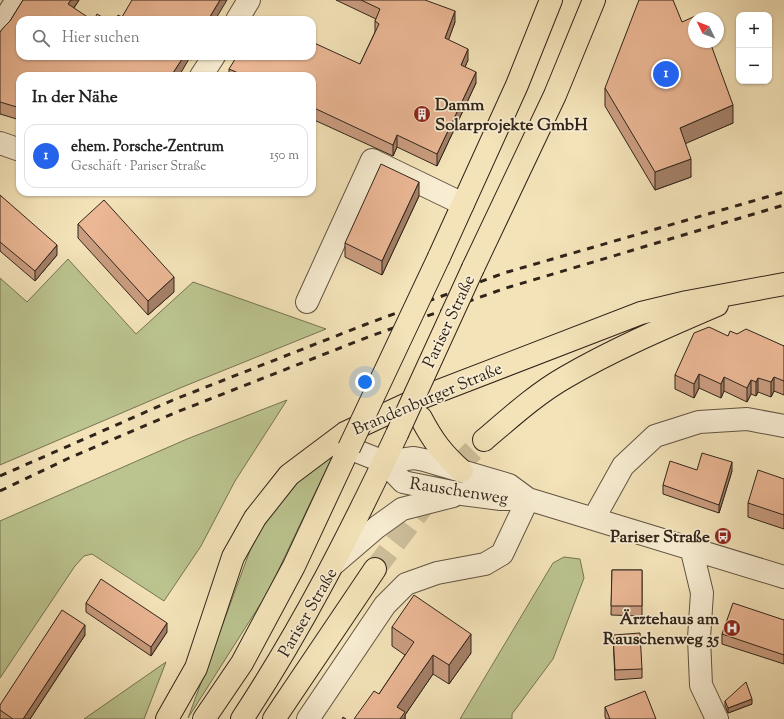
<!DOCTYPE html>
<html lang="de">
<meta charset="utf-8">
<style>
body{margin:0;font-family:"Sorts Mill Goudy",serif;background:#f6f6f6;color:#222}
.controls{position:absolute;right:12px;top:12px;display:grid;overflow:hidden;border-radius:8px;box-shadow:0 1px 3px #0004}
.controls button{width:36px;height:36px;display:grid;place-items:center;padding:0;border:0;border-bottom:1px solid #e0e0e0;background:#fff;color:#222;font:20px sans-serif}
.compass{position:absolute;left:688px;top:12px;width:36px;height:36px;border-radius:50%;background:#fff;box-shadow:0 1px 3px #0004;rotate:313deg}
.you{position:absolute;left:365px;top:382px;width:14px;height:14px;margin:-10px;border:3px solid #fff;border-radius:50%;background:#1a73e8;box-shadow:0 0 0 6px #1a73e833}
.badge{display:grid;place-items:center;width:26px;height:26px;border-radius:50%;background:#2563eb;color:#fff;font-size:13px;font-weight:700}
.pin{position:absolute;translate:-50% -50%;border:2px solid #fff;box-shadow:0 1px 4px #0006}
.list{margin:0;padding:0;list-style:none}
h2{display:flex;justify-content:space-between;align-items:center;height:52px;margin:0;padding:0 16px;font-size:17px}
h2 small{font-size:13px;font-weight:400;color:#767676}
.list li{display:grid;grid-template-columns:26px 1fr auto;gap:12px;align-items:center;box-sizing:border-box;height:64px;margin:0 8px 8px;padding:0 8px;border:1px solid #e0e0e0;border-radius:12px}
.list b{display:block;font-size:15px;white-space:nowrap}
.list p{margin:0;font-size:13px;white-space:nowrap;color:#767676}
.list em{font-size:13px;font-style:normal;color:#767676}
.icon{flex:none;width:22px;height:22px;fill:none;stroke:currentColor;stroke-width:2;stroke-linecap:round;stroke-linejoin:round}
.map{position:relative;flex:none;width:784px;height:719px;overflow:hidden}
.search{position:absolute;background:#fff;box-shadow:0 1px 3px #0004;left:16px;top:16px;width:300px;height:44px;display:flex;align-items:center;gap:10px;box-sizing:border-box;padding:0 14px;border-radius:12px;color:#767676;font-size:15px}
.panel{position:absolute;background:#fff;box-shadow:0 1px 3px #0004;left:16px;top:72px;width:300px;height:124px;border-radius:12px}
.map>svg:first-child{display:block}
.green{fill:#bbc48f;stroke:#767454}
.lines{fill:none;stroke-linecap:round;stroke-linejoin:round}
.major-tunnel{stroke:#cdbd99;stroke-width:22;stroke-dasharray:22 11;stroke-linecap:butt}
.minor-casing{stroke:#615442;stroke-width:24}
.major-casing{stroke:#30241a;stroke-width:24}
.minor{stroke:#f8edd2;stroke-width:22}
.major{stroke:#f4e3b9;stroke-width:22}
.rail{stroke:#30241a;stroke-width:3;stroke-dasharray:7 7;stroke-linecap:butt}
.major-bridge-casing{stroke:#30241a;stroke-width:24;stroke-linecap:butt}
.major-bridge{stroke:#f4e3b9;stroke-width:22}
.wall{fill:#ca9d80;stroke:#30241a}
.shaded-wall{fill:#a48068;stroke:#30241a}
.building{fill:#ebb795;stroke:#30241a}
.labels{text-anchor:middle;stroke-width:3.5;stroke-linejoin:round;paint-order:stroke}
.poi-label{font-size:17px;font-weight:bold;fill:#30241a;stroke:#f8edd2;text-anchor:end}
.street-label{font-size:17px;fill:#30241a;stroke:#f8edd2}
</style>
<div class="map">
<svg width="784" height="719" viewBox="0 0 784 719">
<rect width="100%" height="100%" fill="#f4e3b9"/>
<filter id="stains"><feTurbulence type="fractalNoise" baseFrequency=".005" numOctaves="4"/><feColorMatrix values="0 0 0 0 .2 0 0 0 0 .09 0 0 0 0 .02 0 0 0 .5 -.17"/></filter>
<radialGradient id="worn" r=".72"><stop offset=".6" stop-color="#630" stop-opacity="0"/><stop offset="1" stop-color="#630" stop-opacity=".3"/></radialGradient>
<path class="green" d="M 68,259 L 136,334 L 193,282 L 326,329 L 180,388 L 0,465 L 0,278 L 27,302 Z
M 287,400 L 235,481 L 201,546 L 164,601 L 92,554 L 84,556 L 75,566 L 0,678 L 0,521 L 187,439 Z
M 333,455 L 268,592 L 188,718 L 252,545 L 272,508 L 309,471 Z
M 564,557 L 580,559 L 584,578 L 553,659 L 512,714 L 512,719 L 460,719 L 553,563 Z
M 166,662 L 144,719 L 84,719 Z"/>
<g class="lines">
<path class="major-tunnel" d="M 375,569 L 441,483 L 484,440"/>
<g class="minor-casing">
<path id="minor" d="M 237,20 L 249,0
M 0,26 L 17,0
M 201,76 L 214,56
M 0,143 L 20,150
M 307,302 L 372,160 L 463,204
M 349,448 L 384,462 L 403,482 L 462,494 L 501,499 L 528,499 L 784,577
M 384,462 L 414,458 L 424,460 L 509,485 L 528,499
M 594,518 L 623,466 L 655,436 L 699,422 L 747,419 L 784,426
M 691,547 L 702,593 L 699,638 L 701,685 L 717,719
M 335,563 L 377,527 L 402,509 L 453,496
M 308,719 L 385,605 L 406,584 L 437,573 L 485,564 L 502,554 L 528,499"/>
</g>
<g class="major-casing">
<path id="major" d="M 439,257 L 517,85 L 551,0
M 473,268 L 555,95 L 594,0
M 421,418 C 433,441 443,454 462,471
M 484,440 C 510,418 536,394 566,377 C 614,349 666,327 717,305
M 167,719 L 196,668 L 233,557 L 255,518 L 289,475 L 345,433 L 418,399 L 641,313 L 687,302 L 784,284
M 204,719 L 242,663 L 294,566 L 349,448
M 242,719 C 302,628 351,532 397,434
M 274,719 L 375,569"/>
</g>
<use href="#minor" class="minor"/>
<use href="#major" class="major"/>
<path class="rail" d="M 0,476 L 173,400 L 364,325 L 504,273 L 784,192
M 0,491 L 69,458 L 177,412 L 368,337 L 506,288 L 784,205"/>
<g class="major-bridge-casing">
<path id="major-bridge" d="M 397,434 L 473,268
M 349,448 L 439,257"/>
</g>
<use href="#major-bridge" class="major-bridge"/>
</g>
<path class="wall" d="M 23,0 L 79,0 L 74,8 L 20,56 L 194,56 L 192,60 L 189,59 L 20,76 L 20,120 L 0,114 L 0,32 L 10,21 Z
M 336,0 L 425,0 L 455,22 L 448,40 L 468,60 L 465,67 L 476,83 L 437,166 L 397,147 L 393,156 L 312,119 L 312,76 L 229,76 L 229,69 L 360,64 L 375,32 L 375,21 L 376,19 Z
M 682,22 L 733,123 L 685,143 L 691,177 L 655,190 L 605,106 L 605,88 Z
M 0,195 L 57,255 L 35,281 L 0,251 Z
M 419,196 L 382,275 L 345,257 L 345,243 Z
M 78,224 L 174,292 L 148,315 L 78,238 Z
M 737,334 L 784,346 L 784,395 L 774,391 L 771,397 L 758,392 L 756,396 L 751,394 L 747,402 L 724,391 L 721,398 L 699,388 L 694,398 L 675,389 L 675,375 L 728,336 Z
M 732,471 L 719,513 L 663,494 L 663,485 Z
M 784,479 L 784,529 L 748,517 L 748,503 Z
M 612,570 L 642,570 L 642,616 L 611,615 Z
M 86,603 L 167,632 L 151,656 L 86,612 Z
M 784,620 L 784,664 L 722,644 L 722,634 Z
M 392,627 L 471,653 L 449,684 L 433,674 L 405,715 L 405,719 L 379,694 L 405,655 L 392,646 Z
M 85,635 L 30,719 L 0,719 L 0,705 Z
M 613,635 L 642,669 L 642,678 L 615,680 Z
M 725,701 L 752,704 L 728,713 L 725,706 Z
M 605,707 L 656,719 L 606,719 L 605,717 Z"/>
<path class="shaded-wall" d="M 71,0 L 79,0 L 68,16 L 68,4 Z
M 220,0 L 227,0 L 215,20 L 208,20 Z
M 455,11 L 455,22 L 445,50 L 445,38 Z
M 468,49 L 468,60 L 461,76 L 461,65 Z
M 184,56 L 189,56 L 189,59 L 179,76 L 171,76 Z
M 476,72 L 476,83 L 437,166 L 437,154 Z
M 733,105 L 733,123 L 680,146 L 680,128 Z
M 397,135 L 397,147 L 393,156 L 393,145 Z
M 691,159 L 691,177 L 655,190 L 655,172 Z
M 419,182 L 419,196 L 382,275 L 382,261 Z
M 57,245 L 57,255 L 35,281 L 35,271 Z
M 174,277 L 174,292 L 148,315 L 148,301 Z
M 699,374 L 699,388 L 694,398 L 694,384 Z
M 724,377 L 724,391 L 721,398 L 721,384 Z
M 774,377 L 774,391 L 771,397 L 771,382 Z
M 758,378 L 758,392 L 756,396 L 756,382 Z
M 751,380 L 751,394 L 747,402 L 747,388 Z
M 732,462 L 732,471 L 719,513 L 719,505 Z
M 167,623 L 167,632 L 151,656 L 151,647 Z
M 85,625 L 85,635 L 30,719 L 23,719 Z
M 471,634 L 471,653 L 449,684 L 449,665 Z
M 433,655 L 433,674 L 405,715 L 405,719 L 397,719 L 397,707 Z
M 752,699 L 752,704 L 728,713 L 728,708 Z"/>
<path class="building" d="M 23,0 L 71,0 L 68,4 L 92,20 L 20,20 L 20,56 L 184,56 L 171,76 L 20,76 L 20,108 L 0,102 L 0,32 L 5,26 L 10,21 Z
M 132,0 L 220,0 L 208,20 L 115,20 L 118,15 L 122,17 Z
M 361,0 L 425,0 L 455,11 L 445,38 L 468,49 L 461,65 L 476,72 L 437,154 L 397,135 L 393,145 L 312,107 L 312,76 L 245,76 L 229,69 L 237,56 L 312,56 L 312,42 L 360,64 L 379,24 L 375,21 L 380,9 Z
M 639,0 L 673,0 L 682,22 L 700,14 L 701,18 L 694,18 L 694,42 L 710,42 L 733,105 L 680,128 L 691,159 L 655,172 L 605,88 Z
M 97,14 L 107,20 L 94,20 Z
M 260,18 L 264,20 L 258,20 Z
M 381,164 L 419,182 L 382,261 L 345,243 Z
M 0,195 L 57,245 L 35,271 L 0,242 Z
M 104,200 L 174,277 L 148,301 L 78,224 Z
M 709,327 L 728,336 L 730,331 L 737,334 L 746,329 L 784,346 L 784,381 L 774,377 L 771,382 L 758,378 L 756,382 L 751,380 L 747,388 L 724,377 L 721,384 L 699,374 L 694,384 L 675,375 L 694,333 Z
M 702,453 L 732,462 L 719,505 L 663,485 L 670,461 L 697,470 Z
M 758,470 L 784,479 L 784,515 L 748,503 Z
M 612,570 L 642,570 L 642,606 L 611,606 Z
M 101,579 L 167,623 L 151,647 L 86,603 Z
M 414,595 L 471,634 L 449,665 L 433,655 L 397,707 L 405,712 L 400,719 L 354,719 L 374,691 L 379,694 L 414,642 L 392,627 Z
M 733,603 L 784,620 L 784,655 L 722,634 Z
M 62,610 L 85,625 L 23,719 L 13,719 L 0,710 L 0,705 Z
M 640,633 L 642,669 L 615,670 L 613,635 Z
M 746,682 L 752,699 L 728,708 L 725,701 Z
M 645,691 L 656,719 L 610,719 L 605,707 Z
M 343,717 L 346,719 L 342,719 Z"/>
<defs>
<g id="building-disc" transform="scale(0.9)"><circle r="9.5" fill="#8f2418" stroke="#f8edd2"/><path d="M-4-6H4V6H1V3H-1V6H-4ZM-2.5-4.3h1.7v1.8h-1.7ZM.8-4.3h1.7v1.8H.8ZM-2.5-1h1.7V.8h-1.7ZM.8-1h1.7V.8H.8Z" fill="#fff"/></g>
<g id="bus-disc" transform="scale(0.9)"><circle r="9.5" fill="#8f2418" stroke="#f8edd2"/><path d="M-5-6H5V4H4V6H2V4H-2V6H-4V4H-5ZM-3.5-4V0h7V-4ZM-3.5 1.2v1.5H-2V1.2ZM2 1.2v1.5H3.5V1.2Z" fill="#fff"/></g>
<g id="hospital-disc" transform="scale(0.9)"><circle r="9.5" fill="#8f2418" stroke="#f8edd2"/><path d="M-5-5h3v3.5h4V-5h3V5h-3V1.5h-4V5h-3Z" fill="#fff"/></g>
</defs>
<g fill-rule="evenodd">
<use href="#building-disc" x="422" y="114"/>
<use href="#bus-disc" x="723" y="536"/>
<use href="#hospital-disc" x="732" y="628"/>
</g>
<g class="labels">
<g class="poi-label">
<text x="435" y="110" text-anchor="start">Damm<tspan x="435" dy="20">Solarprojekte GmbH</tspan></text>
<text x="710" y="542">Pariser Straße</text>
<text x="719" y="624">Ärztehaus am<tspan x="719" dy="20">Rauschenweg 35</tspan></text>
</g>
<g class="street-label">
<text transform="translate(448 321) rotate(-65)" y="6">Pariser Straße</text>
<text transform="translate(427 398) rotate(-23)" y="6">Brandenburger Straße</text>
<text transform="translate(459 490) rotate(9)" y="6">Rauschenweg</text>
<text transform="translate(307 612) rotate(-60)" y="6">Pariser Straße</text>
</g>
</g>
<rect width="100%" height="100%" filter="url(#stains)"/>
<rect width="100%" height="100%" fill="url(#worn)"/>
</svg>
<div class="controls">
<button>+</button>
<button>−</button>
</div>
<svg class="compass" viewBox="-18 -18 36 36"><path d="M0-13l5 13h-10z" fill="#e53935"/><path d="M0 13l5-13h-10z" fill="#767676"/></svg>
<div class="you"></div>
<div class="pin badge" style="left:666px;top:74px">1</div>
<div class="search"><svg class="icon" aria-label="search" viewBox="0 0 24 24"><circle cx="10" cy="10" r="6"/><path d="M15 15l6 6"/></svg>Hier suchen</div>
<section class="panel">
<h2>In der Nähe<small></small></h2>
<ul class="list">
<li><span class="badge">1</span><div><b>ehem. Porsche-Zentrum</b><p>Geschäft · Pariser Straße</p></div><em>150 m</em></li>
</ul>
</section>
</div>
